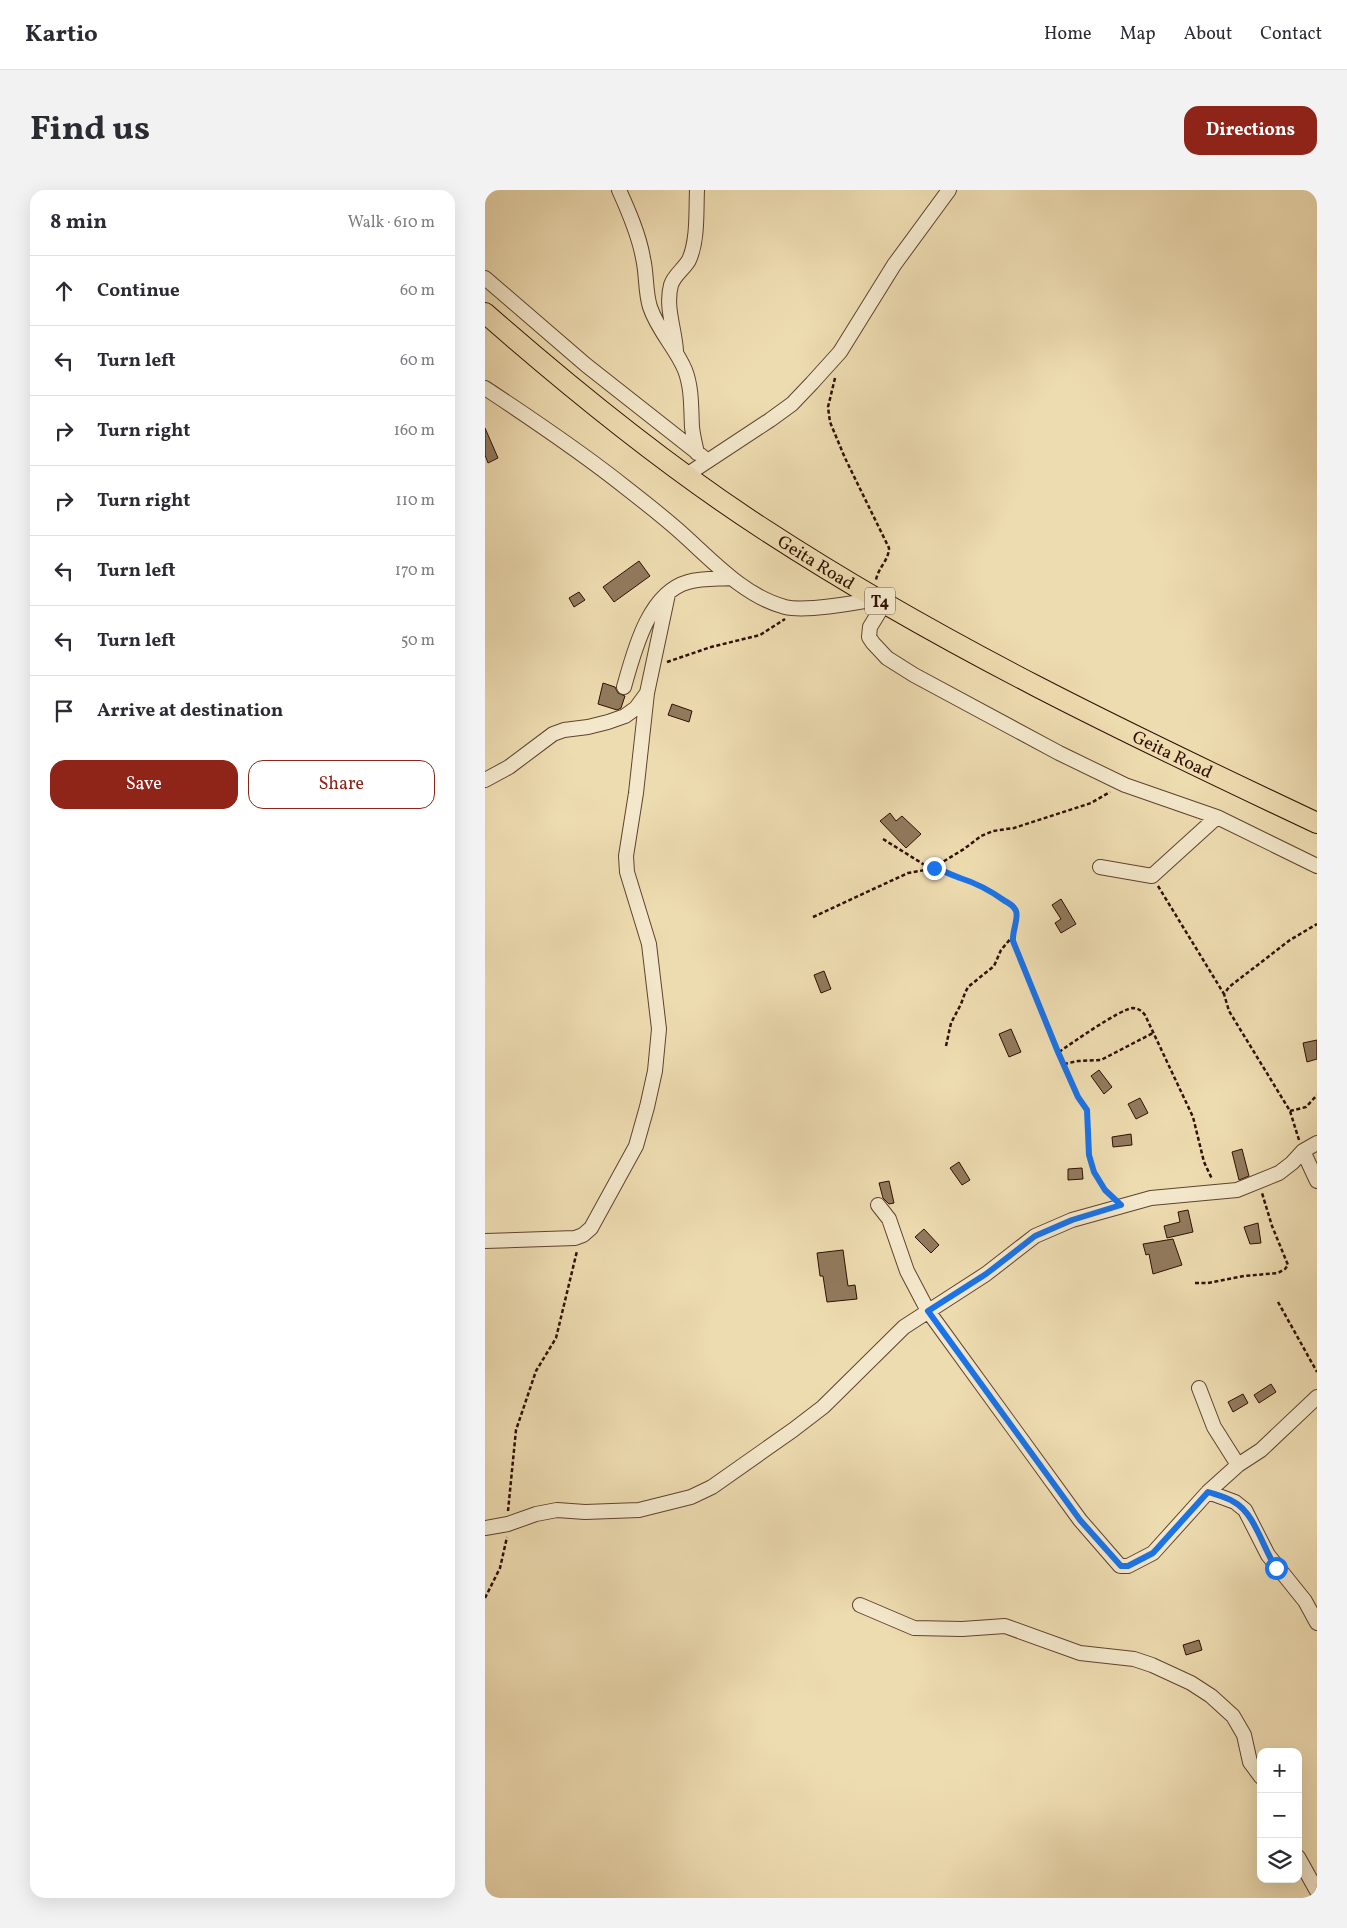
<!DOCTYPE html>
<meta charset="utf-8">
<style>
body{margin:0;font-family:Vollkorn,serif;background:#f2f2f3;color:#2b2b33}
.controls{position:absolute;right:15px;bottom:15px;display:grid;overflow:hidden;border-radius:10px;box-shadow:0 5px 20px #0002}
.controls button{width:45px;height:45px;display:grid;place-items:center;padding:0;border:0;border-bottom:1px solid #e1e1e2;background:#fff;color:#2b2b33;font:25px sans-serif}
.stop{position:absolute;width:15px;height:15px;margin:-11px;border:4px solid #1a73e8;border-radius:50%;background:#fff}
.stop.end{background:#1a73e8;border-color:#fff;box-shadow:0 1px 5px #0008}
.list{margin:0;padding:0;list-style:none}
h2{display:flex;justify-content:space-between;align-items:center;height:65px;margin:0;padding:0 20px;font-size:21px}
h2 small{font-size:16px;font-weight:400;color:#7c7c81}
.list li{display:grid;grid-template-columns:32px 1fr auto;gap:15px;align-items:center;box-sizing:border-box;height:70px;padding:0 20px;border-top:1px solid #e1e1e2}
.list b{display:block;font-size:19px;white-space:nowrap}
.list em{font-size:16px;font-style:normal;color:#7c7c81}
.actions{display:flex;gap:10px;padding:15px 20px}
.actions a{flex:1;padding:11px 0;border:1px solid #8f2418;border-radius:15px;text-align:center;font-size:18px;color:#8f2418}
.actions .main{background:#8f2418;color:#fff}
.icon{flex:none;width:28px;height:28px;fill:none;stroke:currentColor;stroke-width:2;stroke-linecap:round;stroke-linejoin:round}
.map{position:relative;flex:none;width:832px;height:1708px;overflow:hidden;border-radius:15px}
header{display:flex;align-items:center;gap:30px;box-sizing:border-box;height:70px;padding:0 25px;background:#fff;border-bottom:1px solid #e1e1e2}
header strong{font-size:24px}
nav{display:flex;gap:28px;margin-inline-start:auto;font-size:18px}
.intro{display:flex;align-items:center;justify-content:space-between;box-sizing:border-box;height:120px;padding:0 30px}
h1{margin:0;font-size:35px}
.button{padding:12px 22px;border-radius:15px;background:#8f2418;color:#fff;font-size:18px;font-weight:700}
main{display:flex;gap:30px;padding:0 30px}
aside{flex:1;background:#fff;border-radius:15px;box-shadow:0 5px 20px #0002}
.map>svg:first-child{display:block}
.building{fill:#927a5d;stroke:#2f0f02}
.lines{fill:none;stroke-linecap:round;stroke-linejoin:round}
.minor-casing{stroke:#5f422e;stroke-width:16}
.highway-casing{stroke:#2f0f02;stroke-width:22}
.path{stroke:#2f0f02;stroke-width:2.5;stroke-dasharray:4 2.5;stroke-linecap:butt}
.minor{stroke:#f4e8cc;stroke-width:14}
.highway{stroke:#eedcb1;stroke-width:20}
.route{stroke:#1a73e8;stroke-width:6}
.labels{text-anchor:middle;stroke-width:4;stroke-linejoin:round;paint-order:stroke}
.shield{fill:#f4e8cc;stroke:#6a503f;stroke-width:1}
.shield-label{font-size:16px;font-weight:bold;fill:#2f0f02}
.street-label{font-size:18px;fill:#2f0f02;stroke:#f4e8cc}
</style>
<header>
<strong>Kartio</strong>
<nav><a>Home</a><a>Map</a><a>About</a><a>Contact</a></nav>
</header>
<div class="intro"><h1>Find us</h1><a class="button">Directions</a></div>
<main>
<aside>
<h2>8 min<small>Walk · 610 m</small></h2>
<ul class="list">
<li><svg class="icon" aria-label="ahead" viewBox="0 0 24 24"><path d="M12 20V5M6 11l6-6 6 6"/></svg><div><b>Continue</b></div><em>60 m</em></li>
<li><svg class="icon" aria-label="left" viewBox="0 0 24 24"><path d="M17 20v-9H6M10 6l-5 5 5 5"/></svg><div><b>Turn left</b></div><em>60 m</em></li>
<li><svg class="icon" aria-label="right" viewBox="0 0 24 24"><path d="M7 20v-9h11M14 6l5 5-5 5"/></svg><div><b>Turn right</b></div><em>160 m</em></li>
<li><svg class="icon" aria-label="right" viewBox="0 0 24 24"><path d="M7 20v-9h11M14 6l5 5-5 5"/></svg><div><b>Turn right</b></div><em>110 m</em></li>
<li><svg class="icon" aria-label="left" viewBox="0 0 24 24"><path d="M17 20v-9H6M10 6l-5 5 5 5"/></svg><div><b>Turn left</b></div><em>170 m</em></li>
<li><svg class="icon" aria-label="left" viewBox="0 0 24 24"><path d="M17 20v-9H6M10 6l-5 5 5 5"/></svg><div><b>Turn left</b></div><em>50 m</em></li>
<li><svg class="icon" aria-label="arrive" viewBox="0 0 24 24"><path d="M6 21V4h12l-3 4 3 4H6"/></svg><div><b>Arrive at destination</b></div></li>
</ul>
<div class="actions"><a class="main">Save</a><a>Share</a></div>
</aside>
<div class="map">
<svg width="832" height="1708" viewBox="0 0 832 1708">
<rect width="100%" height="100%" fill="#eedcb1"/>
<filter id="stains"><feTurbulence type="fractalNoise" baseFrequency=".004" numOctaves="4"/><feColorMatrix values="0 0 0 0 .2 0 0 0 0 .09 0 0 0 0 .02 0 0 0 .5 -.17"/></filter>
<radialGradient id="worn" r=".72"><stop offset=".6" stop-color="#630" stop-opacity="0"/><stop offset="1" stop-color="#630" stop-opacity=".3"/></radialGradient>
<path class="building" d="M 0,238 L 13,268 L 3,273 L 0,265 Z
M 154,371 L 165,386 L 129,412 L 118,397 Z
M 94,402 L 100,410 L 89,417 L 84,408 Z
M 118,493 L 130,497 L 133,503 L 140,506 L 136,518 L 132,520 L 113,514 Z
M 187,514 L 207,521 L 204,532 L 183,525 Z
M 405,623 L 411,631 L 417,626 L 436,644 L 421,658 L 395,631 Z
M 576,709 L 591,734 L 576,743 L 570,733 L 576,729 L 567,715 Z
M 339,781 L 346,799 L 336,803 L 329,785 Z
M 526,839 L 536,862 L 524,867 L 514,844 Z
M 832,850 L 832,869 L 822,872 L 818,853 Z
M 614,880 L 627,897 L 619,904 L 606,886 Z
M 655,908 L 663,923 L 651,929 L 643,914 Z
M 646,944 L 647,955 L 628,957 L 627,947 Z
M 757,959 L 764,986 L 754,990 L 747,962 Z
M 474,972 L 485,990 L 477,995 L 465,978 Z
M 597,978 L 598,989 L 583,990 L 583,979 Z
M 404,991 L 409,1013 L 404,1014 L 398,1008 L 394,993 Z
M 703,1020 L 708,1042 L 682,1048 L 679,1036 L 695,1032 L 693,1022 Z
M 773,1033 L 776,1053 L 765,1054 L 759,1037 Z
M 439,1039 L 454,1055 L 446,1063 L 430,1047 Z
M 688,1049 L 697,1075 L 668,1084 L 664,1064 L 661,1065 L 658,1054 Z
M 358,1060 L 363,1096 L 370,1095 L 372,1109 L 342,1112 L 338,1086 L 335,1086 L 332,1063 Z
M 786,1194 L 791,1202 L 774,1213 L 769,1205 Z
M 758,1204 L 763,1213 L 748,1222 L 743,1212 Z
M 714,1450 L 717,1460 L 701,1465 L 698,1455 Z"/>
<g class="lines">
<g class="minor-casing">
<path id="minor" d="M 134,0 C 144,22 154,45 158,68 C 162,85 160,101 165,117 C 173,141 191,158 200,180 C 207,198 206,218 207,237 C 208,246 210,254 212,263
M 0,88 L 101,175 L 223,271
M 191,161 C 190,140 180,117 186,95 C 189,85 199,79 204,70 C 213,50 211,22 212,0
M 0,198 C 47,229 95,261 140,297 C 158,311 176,325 193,340 C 225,368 258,406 300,417 C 321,422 369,413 391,409
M 200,286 L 285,230 L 307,214 L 327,193 L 355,162 L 409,75 L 464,0
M 399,414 L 385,437 L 384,447 L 388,453 L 402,468 L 429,485 L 574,563 L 640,595 L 732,627 L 832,676
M 139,497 C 149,462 163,403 203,392 C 217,388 232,389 246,388
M 0,590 L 24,577 L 68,544 L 79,540 L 103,537 L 123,532 L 140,526 L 151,518 L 162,503 L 183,404
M 615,677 L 667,686 L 732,627
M 818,961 L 832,991
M 393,1015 L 404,1029 L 422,1081 L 443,1121 L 595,1330 L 635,1376 L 643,1376 L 668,1363 L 723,1302 L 753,1275 L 776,1260 L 832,1207
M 0,1051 L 90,1048 L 98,1045 L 106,1038 L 151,956 L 162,917 L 170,881 L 174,839 L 164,754 L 142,682 L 141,666 L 151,603 L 162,503
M 714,1198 L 729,1237 L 753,1275
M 723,1302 L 750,1312 L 760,1320 L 783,1365 L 820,1411 L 832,1433
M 0,1338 L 23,1334 L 51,1324 L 72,1320 L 100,1322 L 154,1320 L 206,1307 L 227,1297 L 308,1240 L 338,1217 L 419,1137 L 501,1084 L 550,1046 L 587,1030 L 666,1008 L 752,1000 L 794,983 L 807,973 L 818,961 L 832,953
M 375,1415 L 429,1438 L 477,1439 L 520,1436 L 595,1463 L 649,1469 L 667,1475 L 706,1493 L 726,1506 L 748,1526 L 759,1545 L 765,1572 L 776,1587
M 813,1667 L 832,1701"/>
</g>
<g class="highway-casing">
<g id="highway">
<path id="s1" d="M 0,123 C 89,201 181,276 280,340 C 455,454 643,544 832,633"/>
</g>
</g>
<path class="path" d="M 350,188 L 343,217 L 345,232 L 360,268 L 404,358 C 404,370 393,378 391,390
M 182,472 L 226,457 L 275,445 L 300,429
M 398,649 L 446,679 L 479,659 L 496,646 L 508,641 L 529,638 L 606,613 L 625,602
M 451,676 C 459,683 466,684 475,688 C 491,693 506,701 520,711 C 524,713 529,716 531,721 C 534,728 527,742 528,751 L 593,907 C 608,924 603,935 603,956 C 604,975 612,992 625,1005
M 673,696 L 739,804
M 328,727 L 423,683 L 446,679
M 461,856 L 466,833 L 476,814 L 480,803 L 483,797 L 509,776 L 516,760 L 527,747
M 574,862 C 587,853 635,819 648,818 C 653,818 657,821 660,825 L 708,927 L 719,972 L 727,989
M 579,874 L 593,871 L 616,870 L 668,843
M 805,921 L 821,917 L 832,905
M 814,950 L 805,921 L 744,821 L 739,804 L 744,797 L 805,750 L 832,734
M 710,1093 L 723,1093 L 759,1086 L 793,1083 L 800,1079 L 803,1075 L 787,1036 L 777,1003
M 793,1112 L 832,1182
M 23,1321 L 31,1240 L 51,1181 L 71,1148 L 92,1061
M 0,1408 L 15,1378 L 22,1347"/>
<use href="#minor" class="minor"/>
<use href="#highway" class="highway"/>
</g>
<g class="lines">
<path class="route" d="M 449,678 L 451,676 C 459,683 466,684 475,688 C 491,693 506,701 520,711 C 524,713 529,716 531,721 C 534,728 527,741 528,751 L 573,862 L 593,907 L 602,920 L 604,965 L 609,982 L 620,1000 L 636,1015 L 587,1030 L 550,1046 L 501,1084 L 443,1121 L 595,1330 L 636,1376 L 643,1376 L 668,1363 L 723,1302 C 732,1305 741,1307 749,1312 C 769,1322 779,1360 791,1378"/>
</g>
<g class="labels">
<rect class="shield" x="380" y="397.5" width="30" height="27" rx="4"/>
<g class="shield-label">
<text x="395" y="417">T4</text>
</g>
<g class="street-label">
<text dy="6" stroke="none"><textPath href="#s1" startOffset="415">Geita Road</textPath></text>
<text dy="6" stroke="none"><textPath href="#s1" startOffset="820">Geita Road</textPath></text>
</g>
</g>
<rect width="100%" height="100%" filter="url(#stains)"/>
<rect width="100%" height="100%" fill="url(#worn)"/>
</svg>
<div class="controls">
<button>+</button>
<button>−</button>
<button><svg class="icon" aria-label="layers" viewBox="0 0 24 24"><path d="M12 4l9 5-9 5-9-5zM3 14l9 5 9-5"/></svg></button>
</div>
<div class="stop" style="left:791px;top:1378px"></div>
<div class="stop end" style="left:449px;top:678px"></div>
</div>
</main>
